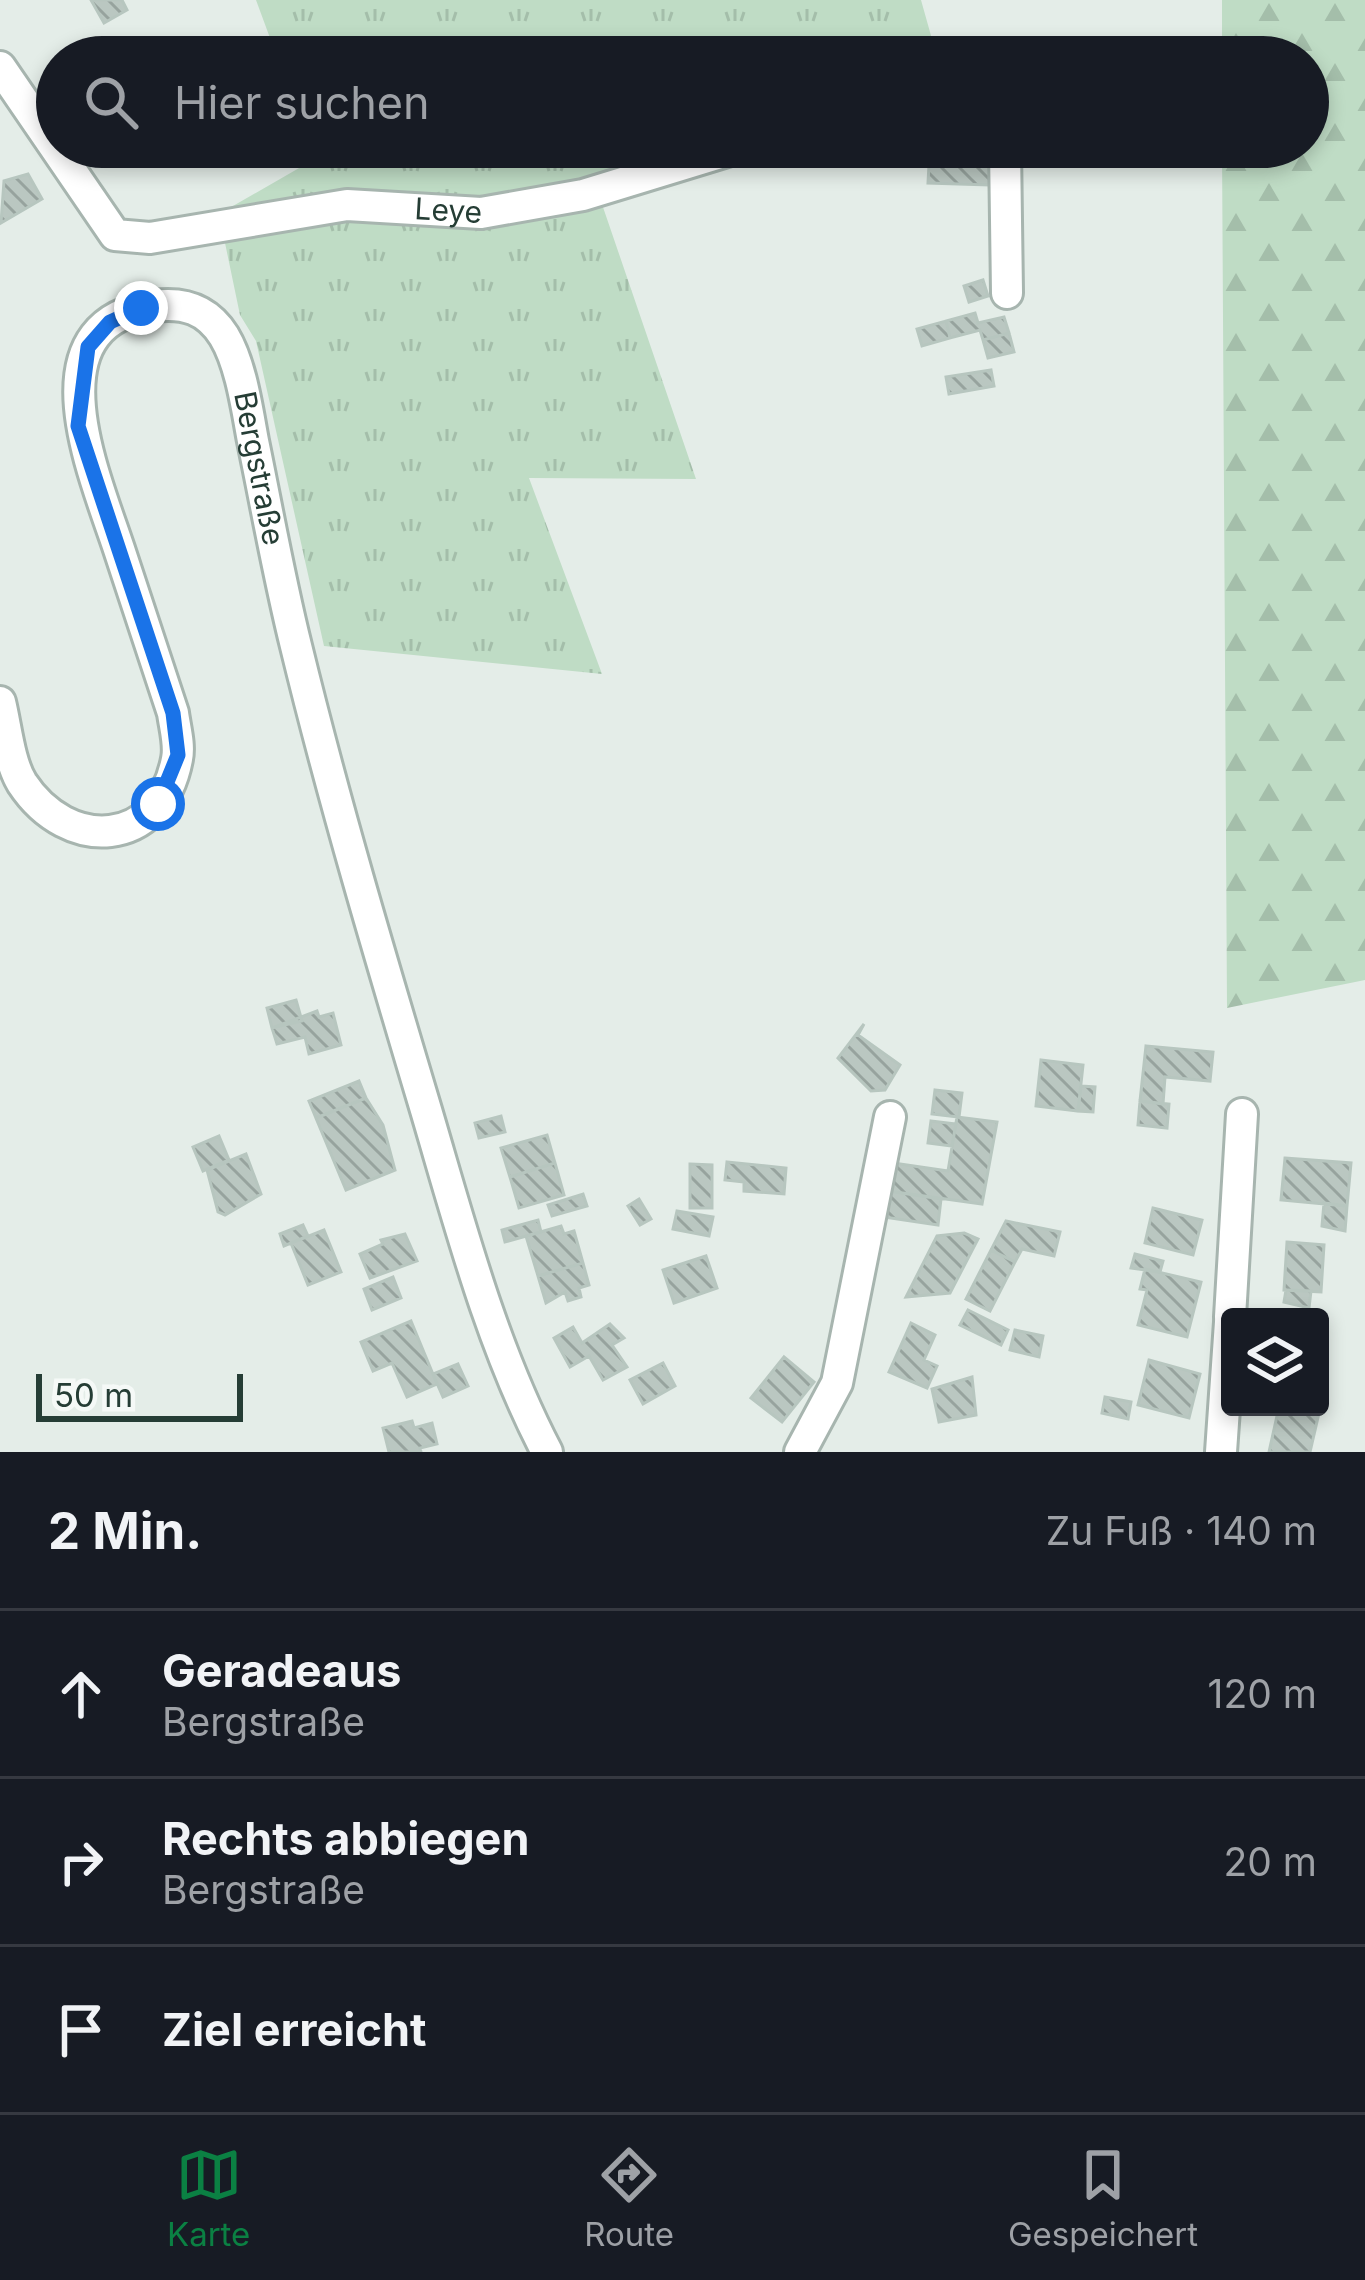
<!DOCTYPE html>
<html lang="de">
<meta charset="utf-8">
<style>
body{margin:0;font-family:Inter,sans-serif;background:#242831;color:#f1f3f6}
.controls{position:absolute;right:36px;bottom:36px;display:grid;overflow:hidden;border-radius:12px;box-shadow:0 6px 18px #0003}
.controls button{width:108px;height:108px;display:grid;place-items:center;padding:0;border:0;border-bottom:3px solid #363941;background:#171b24;color:#f1f3f6;font:60px sans-serif}
.scale{position:absolute;left:36px;bottom:30px;width:207px;box-sizing:border-box;padding-left:12px;border:6px solid #253d35;border-top:0;font-size:33px;line-height:42px;white-space:nowrap;color:#253d35;-webkit-text-stroke:9px #f5f9f7;paint-order:stroke}
.stop{position:absolute;width:36px;height:36px;margin:-27px;border:9px solid #1a73e8;border-radius:50%;background:#fff}
.stop.end{background:#1a73e8;border-color:#fff;box-shadow:0 3px 12px #0008}
.list{margin:0;padding:0;list-style:none}
h2{display:flex;justify-content:space-between;align-items:center;height:156px;margin:0;padding:0 48px;font-size:51px}
h2 small{font-size:39px;font-weight:400;color:#9ea1a6}
.list li{display:grid;grid-template-columns:78px 1fr auto;gap:36px;align-items:center;box-sizing:border-box;height:168px;padding:0 48px;border-top:3px solid #363941}
.list b{display:block;font-size:45px;white-space:nowrap}
.list p{margin:0;font-size:39px;white-space:nowrap;color:#9ea1a6}
.list em{font-size:39px;font-style:normal;color:#9ea1a6}
.icon{flex:none;width:66px;height:66px;fill:none;stroke:currentColor;stroke-width:2;stroke-linecap:round;stroke-linejoin:round}
.map{position:relative;flex:none;width:1365px;height:1452px;overflow:hidden}
.search{position:absolute;background:#171b24;box-shadow:0 6px 18px #0003;left:36px;right:36px;top:36px;height:132px;display:flex;align-items:center;gap:30px;box-sizing:border-box;padding:0 42px;border-radius:66px;color:#9ea1a6;font-size:45px}
.sheet{height:660px;background:#171b24}
nav{display:flex;justify-content:space-around;align-items:center;box-sizing:border-box;height:168px;border-top:3px solid #363941;background:#171b24;font-size:33px;color:#9ea1a6}
nav a{display:grid;justify-items:center;gap:6px}
nav .on{color:#0b8043}
.map>svg:first-child{display:block}
.grass{fill:url(#grass-tufts)}
.forest{fill:url(#forest-firs)}
.building{fill:url(#building-back-hatch);stroke:#b7c6bf;stroke-width:3}
.lines{fill:none;stroke-linecap:round;stroke-linejoin:round}
.minor-casing{stroke:#a7b5af;stroke-width:36}
.minor{stroke:#fff;stroke-width:30}
.route{stroke:#1a73e8;stroke-width:15}
.labels{text-anchor:middle;stroke-width:12;stroke-linejoin:round;paint-order:stroke}
.street-label{font-size:30px;fill:#253d35;stroke:#f5f9f7}
</style>
<div class="map">
<svg width="1365" height="1452" viewBox="0 0 1365 1452">
<defs>
<pattern id="grass-tufts" width="24" height="20" patternUnits="userSpaceOnUse" patternTransform="scale(3)"><rect width="24" height="20" fill="#bfdcc5"/><path d="M3 7l-1-3M5 7V3M7 7l1-3M15 17l-1-3M17 17v-4M19 17l1-3" fill="none" stroke="#a4beaa"/></pattern>
<pattern id="forest-firs" width="22" height="20" patternUnits="userSpaceOnUse" patternTransform="scale(3)"><rect width="22" height="20" fill="#bfdcc5"/><path d="M5 1l3.5 6h-7zM16 11l3.5 6h-7z" fill="#a4beaa"/></pattern>
<pattern id="building-back-hatch" width="6" height="6" patternUnits="userSpaceOnUse" patternTransform="scale(3)"><rect width="6" height="6" fill="#bac7c1"/><path d="M-1 5l2 2M0 0l6 6M5-1l2 2" fill="none" stroke="#97a39e"/></pattern>
</defs>
<rect width="100%" height="100%" fill="#e4ede8"/>
<path class="grass" d="M 256,0 L 921,0 L 937,57 L 277,57 Z
M 309,147 L 698,147 L 592,175 L 696,479 L 529,478 L 602,674 L 324,646 L 256,341 L 240,315 L 219,214 L 313,160 Z"/>
<path class="forest" d="M 1222,0 L 1365,0 L 1365,980 L 1227,1008 L 1222,147 L 1308,147 L 1308,57 L 1222,57 Z"/>
<path class="building" d="M 91,0 L 122,0 L 127,10 L 104,23 Z
M 1132,40 L 1150,57 L 1116,57 Z
M 930,147 L 963,147 L 963,162 L 990,163 L 989,185 L 928,183 Z
M 28,174 L 42,199 L 1,223 L 4,181 Z
M 983,280 L 988,296 L 969,302 L 964,286 Z
M 975,313 L 978,323 L 1004,317 L 1009,333 L 983,340 L 980,330 L 950,338 L 946,321 Z
M 946,321 L 950,338 L 922,346 L 917,329 Z
M 1009,333 L 1014,352 L 988,358 L 983,340 Z
M 991,370 L 994,386 L 949,394 L 946,377 Z
M 296,1000 L 302,1021 L 272,1028 L 267,1008 Z
M 317,1011 L 319,1017 L 333,1013 L 341,1045 L 309,1054 L 305,1037 L 277,1044 L 272,1028 Z
M 864,1024 L 858,1035 L 900,1065 L 885,1090 L 871,1091 L 838,1058 Z
M 1146,1046 L 1213,1052 L 1210,1081 L 1165,1077 L 1163,1104 L 1140,1101 Z
M 1041,1060 L 1083,1065 L 1078,1111 L 1036,1106 Z
M 359,1081 L 366,1098 L 316,1118 L 309,1101 Z
M 1081,1086 L 1095,1087 L 1093,1112 L 1078,1111 Z
M 935,1090 L 962,1093 L 959,1117 L 932,1114 Z
M 366,1098 L 383,1125 L 395,1170 L 346,1190 L 316,1118 Z
M 1140,1101 L 1169,1104 L 1167,1128 L 1138,1125 Z
M 501,1116 L 505,1132 L 479,1138 L 475,1123 Z
M 957,1117 L 997,1122 L 982,1204 L 888,1191 L 893,1163 L 948,1171 Z
M 931,1121 L 956,1124 L 952,1146 L 928,1143 Z
M 547,1135 L 555,1163 L 510,1177 L 501,1148 Z
M 219,1136 L 229,1160 L 203,1171 L 193,1147 Z
M 246,1154 L 261,1194 L 225,1215 L 218,1212 L 207,1170 Z
M 1285,1158 L 1351,1163 L 1347,1206 L 1281,1200 Z
M 727,1162 L 786,1168 L 784,1194 L 744,1191 L 744,1182 L 725,1180 Z
M 555,1163 L 564,1195 L 519,1208 L 510,1177 Z
M 690,1164 L 712,1165 L 712,1208 L 690,1208 Z
M 888,1191 L 941,1199 L 938,1225 L 884,1217 Z
M 583,1194 L 587,1206 L 552,1216 L 548,1205 Z
M 639,1199 L 651,1219 L 640,1225 L 628,1206 Z
M 1324,1203 L 1347,1206 L 1345,1231 L 1322,1226 Z
M 1153,1208 L 1202,1220 L 1193,1255 L 1145,1243 Z
M 677,1211 L 713,1217 L 709,1236 L 673,1229 Z
M 538,1220 L 541,1232 L 505,1242 L 502,1230 Z
M 1006,1221 L 1060,1232 L 1054,1256 L 1022,1249 L 1015,1262 L 991,1250 Z
M 303,1225 L 308,1236 L 284,1246 L 280,1234 Z
M 561,1226 L 564,1234 L 574,1231 L 583,1263 L 538,1276 L 526,1236 Z
M 324,1230 L 341,1272 L 308,1285 L 291,1243 Z
M 964,1233 L 978,1239 L 950,1293 L 906,1297 L 937,1236 Z
M 405,1234 L 417,1261 L 370,1278 L 360,1254 L 383,1244 L 381,1240 Z
M 1287,1242 L 1324,1245 L 1321,1292 L 1284,1290 Z
M 991,1250 L 1015,1262 L 990,1311 L 966,1299 Z
M 1135,1254 L 1163,1261 L 1160,1272 L 1131,1268 Z
M 706,1256 L 717,1288 L 674,1303 L 663,1270 Z
M 583,1263 L 589,1285 L 579,1288 L 581,1297 L 568,1301 L 565,1292 L 546,1303 L 538,1276 Z
M 1145,1269 L 1201,1282 L 1187,1337 L 1138,1325 L 1147,1290 L 1140,1289 Z
M 393,1277 L 401,1298 L 372,1310 L 364,1289 Z
M 1286,1290 L 1311,1291 L 1309,1308 L 1284,1302 Z
M 968,1310 L 1008,1330 L 1001,1345 L 960,1325 Z
M 411,1321 L 437,1384 L 407,1397 L 392,1363 L 373,1371 L 361,1342 Z
M 911,1323 L 935,1335 L 924,1360 L 937,1366 L 927,1388 L 889,1372 Z
M 610,1324 L 624,1338 L 612,1345 L 627,1367 L 603,1380 L 589,1356 L 570,1367 L 554,1338 L 573,1327 L 582,1343 Z
M 1015,1330 L 1043,1336 L 1039,1357 L 1010,1350 Z
M 784,1357 L 814,1382 L 782,1422 L 751,1398 Z
M 1149,1360 L 1200,1374 L 1189,1418 L 1138,1405 Z
M 663,1363 L 675,1386 L 643,1404 L 630,1380 Z
M 458,1364 L 468,1386 L 443,1397 L 433,1374 Z
M 972,1377 L 976,1415 L 939,1422 L 932,1389 Z
M 1105,1397 L 1131,1402 L 1128,1419 L 1102,1413 Z
M 1279,1407 L 1319,1413 L 1310,1452 L 1269,1452 Z
M 412,1421 L 414,1428 L 432,1423 L 437,1444 L 420,1448 L 421,1452 L 389,1452 L 383,1428 Z"/>
<g class="lines">
<g class="minor-casing">
<g id="minor">
<path id="s1" d="M 0,67 L 115,235 L 150,238 L 347,205 L 481,213 L 583,195 L 740,147"/>
<path d="M 1005,147 L 1007,293"/>
<path id="s2" d="M 0,702 C 6,726 9,762 22,783 C 68,853 160,849 177,759 C 180,745 175,728 173,713 C 155,659 137,604 119,549 C 95,476 27,323 154,306 C 184,302 207,309 224,336 C 241,364 247,409 253,441 C 267,509 279,578 296,646 C 334,802 380,956 426,1110 C 460,1225 491,1345 547,1452"/>
<path d="M 1230,1317 L 1242,1114"/>
<path d="M 800,1452 L 837,1383 L 890,1117"/>
<path d="M 1221,1452 L 1230,1322"/>
</g>
</g>
<use href="#minor" class="minor"/>
</g>
<g class="lines">
<path class="route" d="M 141,308 L 110,322 L 88,347 L 78,426 L 173,713 L 178,755 L 158,804"/>
</g>
<g class="labels">
<g class="street-label">
<text dy="10" stroke="none"><textPath href="#s1" startOffset="540">Leye</textPath></text>
<text dy="10" stroke="none"><textPath href="#s2" startOffset="1023">Bergstraße</textPath></text>
</g>
</g>
</svg>
<div class="controls">
<button><svg class="icon" aria-label="layers" viewBox="0 0 24 24"><path d="M12 4l9 5-9 5-9-5zM3 14l9 5 9-5"/></svg></button>
</div>
<div class="scale">50 m</div>
<div class="stop" style="left:158px;top:804px"></div>
<div class="stop end" style="left:141px;top:308px"></div>
<div class="search"><svg class="icon" aria-label="search" viewBox="0 0 24 24"><circle cx="10" cy="10" r="6"/><path d="M15 15l6 6"/></svg>Hier suchen</div>
</div>
<section class="sheet">
<h2>2 Min.<small>Zu Fuß · 140 m</small></h2>
<ul class="list">
<li><svg class="icon" aria-label="ahead" viewBox="0 0 24 24"><path d="M12 20V5M6 11l6-6 6 6"/></svg><div><b>Geradeaus</b><p>Bergstraße</p></div><em>120 m</em></li>
<li><svg class="icon" aria-label="right" viewBox="0 0 24 24"><path d="M7 20v-9h11M14 6l5 5-5 5"/></svg><div><b>Rechts abbiegen</b><p>Bergstraße</p></div><em>20 m</em></li>
<li><svg class="icon" aria-label="arrive" viewBox="0 0 24 24"><path d="M6 21V4h12l-3 4 3 4H6"/></svg><div><b>Ziel erreicht</b></div></li>
</ul>
</section>
<nav>
<a class="on"><svg class="icon" aria-label="map" viewBox="0 0 24 24"><path d="M3 6l6-2 6 2 6-2v14l-6 2-6-2-6 2zM9 4v14M15 6v14"/></svg>Karte</a>
<a><svg class="icon" aria-label="directions" viewBox="0 0 24 24"><path d="M12 3l9 9-9 9-9-9zM9 14v-3h6M13 9l2 2-2 2"/></svg>Route</a>
<a><svg class="icon" aria-label="saved" viewBox="0 0 24 24"><path d="M7 4h10v16l-5-4-5 4z"/></svg>Gespeichert</a>
</nav>
